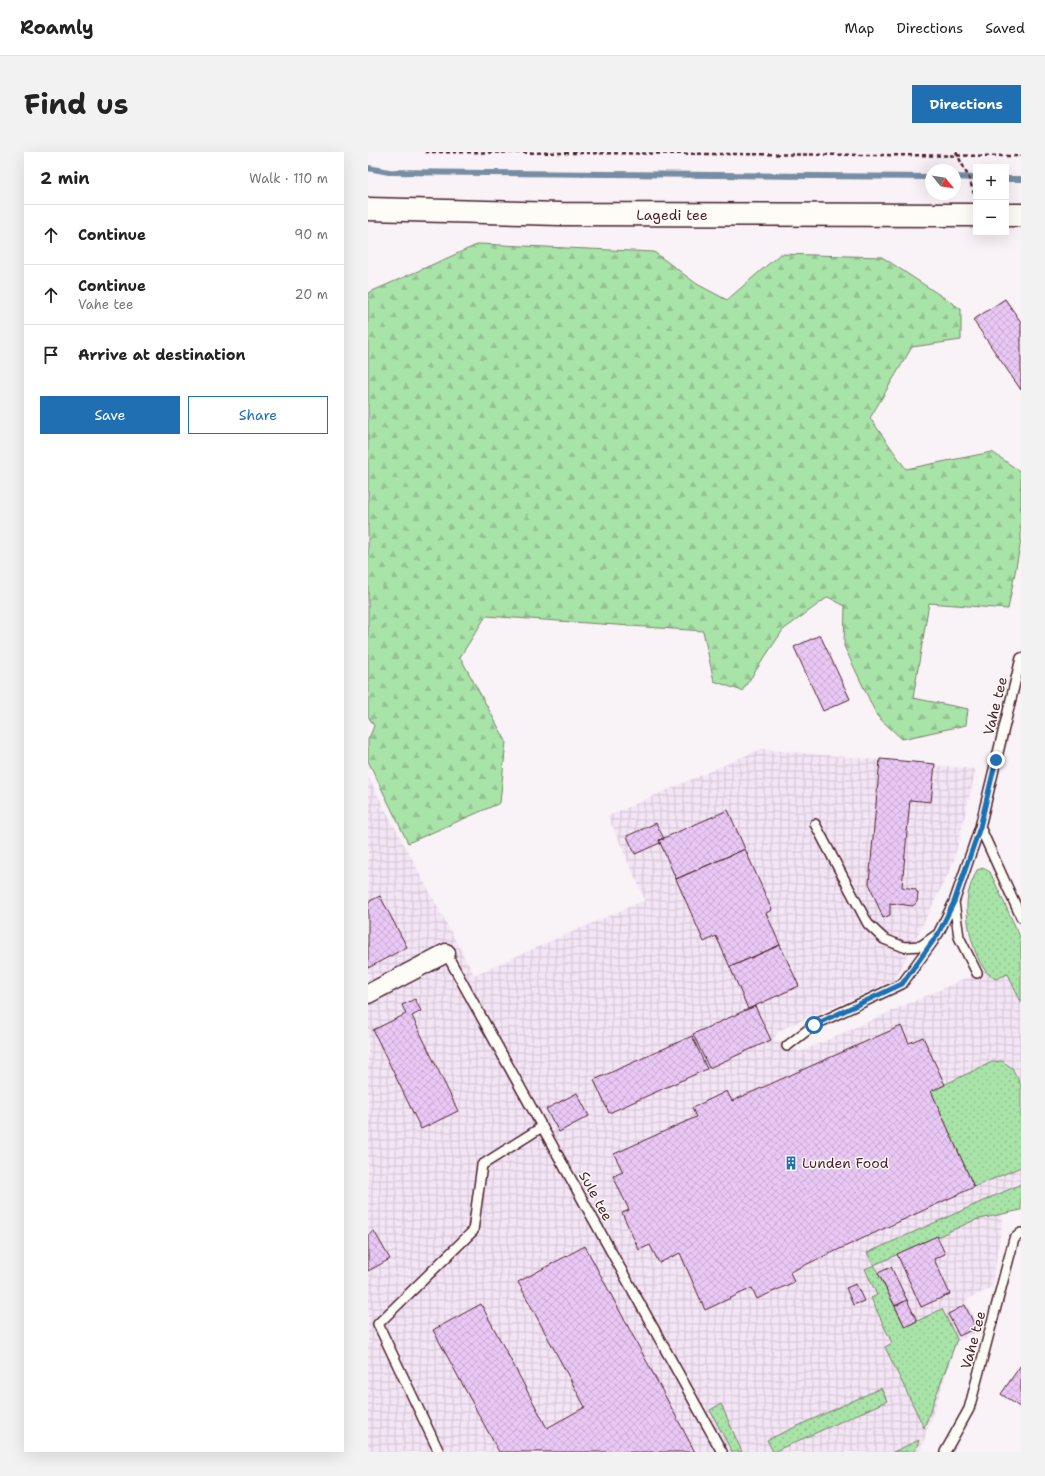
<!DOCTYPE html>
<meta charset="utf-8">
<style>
body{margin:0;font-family:"Shantell Sans",sans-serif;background:#f2f2f2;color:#222}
.controls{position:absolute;right:12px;top:12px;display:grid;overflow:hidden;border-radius:0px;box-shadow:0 4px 16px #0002}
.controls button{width:36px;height:36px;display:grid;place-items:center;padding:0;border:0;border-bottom:1px solid #e0e0e0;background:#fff;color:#222;font:20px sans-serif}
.compass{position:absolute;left:557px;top:12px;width:36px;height:36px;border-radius:50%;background:#fff;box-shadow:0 4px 16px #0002;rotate:120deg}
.stop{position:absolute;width:12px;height:12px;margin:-9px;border:3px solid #1f6fb2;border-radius:50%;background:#fff}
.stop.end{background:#1f6fb2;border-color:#fff;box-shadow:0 1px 4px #0008}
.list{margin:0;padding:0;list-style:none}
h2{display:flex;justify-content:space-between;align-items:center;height:52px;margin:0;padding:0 16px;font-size:17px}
h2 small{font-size:13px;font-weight:400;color:#767676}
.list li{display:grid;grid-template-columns:26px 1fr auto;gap:12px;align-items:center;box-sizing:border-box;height:60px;padding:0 16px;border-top:1px solid #e0e0e0}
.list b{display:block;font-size:15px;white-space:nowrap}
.list p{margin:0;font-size:13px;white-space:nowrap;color:#767676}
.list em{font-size:13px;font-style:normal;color:#767676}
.actions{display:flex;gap:8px;padding:12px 16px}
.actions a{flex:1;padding:9px 0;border:1px solid #1f6fb2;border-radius:0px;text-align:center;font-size:14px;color:#1f6fb2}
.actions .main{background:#1f6fb2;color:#fff}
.icon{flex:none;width:22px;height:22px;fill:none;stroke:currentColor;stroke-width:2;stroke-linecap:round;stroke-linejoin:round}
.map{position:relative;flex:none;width:653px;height:1300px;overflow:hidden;border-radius:0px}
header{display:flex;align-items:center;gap:24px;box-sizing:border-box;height:56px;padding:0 20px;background:#fff;border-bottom:1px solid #e0e0e0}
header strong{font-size:19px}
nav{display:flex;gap:22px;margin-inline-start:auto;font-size:14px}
.intro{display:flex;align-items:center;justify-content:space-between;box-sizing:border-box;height:96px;padding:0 24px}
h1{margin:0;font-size:28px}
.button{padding:10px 18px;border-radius:0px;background:#1f6fb2;color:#fff;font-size:14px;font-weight:700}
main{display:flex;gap:24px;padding:0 24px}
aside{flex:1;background:#fff;border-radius:0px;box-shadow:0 4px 16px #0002}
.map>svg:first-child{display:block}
.industrial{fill:url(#industrial-grid)}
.grass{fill:url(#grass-dots);stroke:#79816a}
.forest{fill:url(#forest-firs);stroke:#79816a}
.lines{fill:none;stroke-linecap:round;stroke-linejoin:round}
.stream{stroke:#768da4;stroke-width:6}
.building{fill:url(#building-cross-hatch);stroke:#4a1f2b}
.lane-casing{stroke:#4a1f2b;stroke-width:12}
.street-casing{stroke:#4a1f2b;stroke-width:21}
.secondary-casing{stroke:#4a1f2b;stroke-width:25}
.path{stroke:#4a1f2b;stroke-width:2.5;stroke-dasharray:4 3;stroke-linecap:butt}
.lane{stroke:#fdfcf7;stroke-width:9}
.street{stroke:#fdfcf7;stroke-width:18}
.secondary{stroke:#fdfcf7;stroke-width:22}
.route{stroke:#1f6fb2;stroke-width:5}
.labels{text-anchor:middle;stroke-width:3;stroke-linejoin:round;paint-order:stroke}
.street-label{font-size:14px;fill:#4a1f2b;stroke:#fdfcf7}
.poi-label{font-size:14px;fill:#4a1f2b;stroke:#fdfcf7;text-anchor:start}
</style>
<header>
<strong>Roamly</strong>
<nav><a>Map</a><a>Directions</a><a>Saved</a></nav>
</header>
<div class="intro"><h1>Find us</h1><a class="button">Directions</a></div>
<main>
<aside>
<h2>2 min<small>Walk · 110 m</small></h2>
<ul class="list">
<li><svg class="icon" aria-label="ahead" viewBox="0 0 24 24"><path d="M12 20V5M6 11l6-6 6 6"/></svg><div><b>Continue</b></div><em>90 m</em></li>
<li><svg class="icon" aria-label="ahead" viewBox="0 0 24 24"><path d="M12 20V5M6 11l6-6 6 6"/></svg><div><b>Continue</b><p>Vahe tee</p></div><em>20 m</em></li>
<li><svg class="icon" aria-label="arrive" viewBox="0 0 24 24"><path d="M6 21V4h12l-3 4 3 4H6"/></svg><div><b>Arrive at destination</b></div></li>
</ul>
<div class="actions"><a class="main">Save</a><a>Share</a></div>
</aside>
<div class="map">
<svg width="653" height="1300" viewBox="0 0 653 1300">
<defs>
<pattern id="industrial-grid" width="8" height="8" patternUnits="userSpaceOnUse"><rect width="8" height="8" fill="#f4e5f6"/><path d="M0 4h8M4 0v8" fill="none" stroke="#d3c4d3"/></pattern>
<pattern id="grass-dots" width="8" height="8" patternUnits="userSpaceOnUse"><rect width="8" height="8" fill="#a8e3a8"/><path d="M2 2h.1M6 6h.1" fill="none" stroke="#92c291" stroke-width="1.8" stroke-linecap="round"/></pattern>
<pattern id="forest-firs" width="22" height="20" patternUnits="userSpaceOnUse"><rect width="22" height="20" fill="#a8e3a8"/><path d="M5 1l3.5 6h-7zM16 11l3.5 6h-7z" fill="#92c291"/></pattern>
<pattern id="building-cross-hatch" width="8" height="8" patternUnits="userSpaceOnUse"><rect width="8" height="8" fill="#e9c8f5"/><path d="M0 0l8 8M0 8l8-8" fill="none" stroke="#c9abd2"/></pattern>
</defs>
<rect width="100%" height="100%" fill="#f9f2f7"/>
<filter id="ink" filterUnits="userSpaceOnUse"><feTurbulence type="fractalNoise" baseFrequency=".025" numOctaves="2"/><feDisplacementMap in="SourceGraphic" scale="8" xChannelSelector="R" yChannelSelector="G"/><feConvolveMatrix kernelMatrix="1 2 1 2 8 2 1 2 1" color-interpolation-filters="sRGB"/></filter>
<g filter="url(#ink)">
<path class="industrial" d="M 393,597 L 608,617 L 585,712 L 527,828 L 412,878 L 405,887 L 432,900 L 641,807 L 653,834 L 653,1032 L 639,1039 L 624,1135 L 598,1148 L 612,1179 L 589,1189 L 552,1300 L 0,1300 L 0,625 L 106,823 L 277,748 L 240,664 Z"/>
<path class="grass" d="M 615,716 L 622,720 L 653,787 L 653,851 L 640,822 L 628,827 C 608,820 598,772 599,753 C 599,740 604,729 609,718 Z
M 634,909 L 644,916 L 653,933 L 653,1015 L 606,1035 L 563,939 L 624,910 Z
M 653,1032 L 653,1058 L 607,1068 L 506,1113 L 537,1175 L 574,1157 L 589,1187 L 556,1276 L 517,1195 L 524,1191 L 503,1146 L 509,1143 L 497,1117 L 506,1113 L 499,1101 Z
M 513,1236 L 519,1249 L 405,1300 L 399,1288 Z
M 353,1252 L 374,1300 L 364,1300 L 342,1258 Z
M 551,1288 L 547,1300 L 525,1300 Z"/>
<path class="forest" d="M 111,92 L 286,100 L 329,132 L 359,148 L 412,102 L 514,105 L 593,157 L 593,188 L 544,195 L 502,266 L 538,317 L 624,300 L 653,320 L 653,389 L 640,457 L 561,451 L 545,546 L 600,557 L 598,573 L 534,587 L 509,564 L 476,494 L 477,454 L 460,445 L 415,478 L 374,539 L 346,529 L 335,479 L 118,464 L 92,505 L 138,589 L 132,651 L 40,691 L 0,609 L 0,588 L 6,574 L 0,564 L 0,141 Z"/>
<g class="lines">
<path class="stream" d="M 0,16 L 21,20 L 563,25
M 587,25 L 608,26
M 638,27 L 653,27"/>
</g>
<path class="building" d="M 637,147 L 653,170 L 653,238 L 605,168 Z
M 452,483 L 482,547 L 455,559 L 426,495 Z
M 512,607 L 567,612 L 563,650 L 542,648 L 534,735 L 547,737 L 550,741 L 549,750 L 545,754 L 522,751 L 522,763 L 515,766 L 501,731 Z
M 360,658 L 377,697 L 308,727 L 291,688 Z
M 288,671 L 296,687 L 291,688 L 292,691 L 267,702 L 259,684 Z
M 377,697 L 404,758 L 398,761 L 412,793 L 362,815 L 348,784 L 336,790 L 308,727 Z
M 12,744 L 39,795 L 0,816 L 0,750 Z
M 412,793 L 431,834 L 380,857 L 362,815 Z
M 47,847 L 53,859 L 44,864 L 90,959 L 53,977 L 5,878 L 38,862 L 34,853 Z
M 387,854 L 403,888 L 341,916 L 325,882 Z
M 533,874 L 541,891 L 555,885 L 577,933 L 563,939 L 606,1035 L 422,1120 L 426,1130 L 389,1147 L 384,1136 L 337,1158 L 312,1101 L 291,1111 L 282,1093 L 271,1098 L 254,1061 L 261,1058 L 245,1024 L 255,1020 L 246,1002 L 328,965 L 324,956 L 359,939 L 364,949 Z
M 324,884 L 339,917 L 241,961 L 226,928 Z
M 209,941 L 221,964 L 191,980 L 178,957 Z
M 6,1079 L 22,1107 L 0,1119 L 0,1083 Z
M 569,1084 L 577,1102 L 566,1107 L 582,1142 L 553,1155 L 529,1102 Z
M 217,1094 L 327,1300 L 131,1300 L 65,1178 L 113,1152 L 179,1276 L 217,1255 L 150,1130 Z
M 523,1115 L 539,1148 L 527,1154 L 510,1121 Z
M 488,1132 L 496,1149 L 485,1153 L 478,1136 Z
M 539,1148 L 549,1169 L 537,1175 L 527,1154 Z
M 597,1153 L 608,1176 L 591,1184 L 580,1162 Z
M 653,1213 L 653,1256 L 633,1242 Z"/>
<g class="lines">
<g class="lane-casing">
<path id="lane" d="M 653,506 L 612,675 L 653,765
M 447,672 L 500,772 L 516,787 L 536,795 L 553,794 L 570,782 L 586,750 L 612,675
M 586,750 L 591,785 L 609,821
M 78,801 L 354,1300
M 419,894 L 446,873 L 534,832 L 566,788
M 71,1300 L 10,1172 L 105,1079 L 114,1013 L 174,975
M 577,1300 L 601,1257 L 646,1087 L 653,1081"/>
</g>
<g class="street-casing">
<path id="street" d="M 0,842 L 78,801"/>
</g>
<g class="secondary-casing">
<path id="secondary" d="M 0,57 L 192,62 L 608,63
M 638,63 L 653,63"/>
</g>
<path class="path" d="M 57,0 L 653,4
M 588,0 L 601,26 L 606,42"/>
<use href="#lane" class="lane"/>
<use href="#street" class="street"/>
<use href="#secondary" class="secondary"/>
</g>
</g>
<g class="lines" filter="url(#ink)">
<path class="route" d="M 446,873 L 534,832 L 570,782 L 586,750 L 612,675 L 628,608"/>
</g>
<defs>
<g id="building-bare" transform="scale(1.08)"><path d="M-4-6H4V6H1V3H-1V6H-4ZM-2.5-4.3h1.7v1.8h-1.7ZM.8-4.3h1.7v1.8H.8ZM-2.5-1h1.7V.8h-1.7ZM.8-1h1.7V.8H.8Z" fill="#1f6fb2" stroke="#fdfcf7" stroke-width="2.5" paint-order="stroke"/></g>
</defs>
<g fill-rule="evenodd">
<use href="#building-bare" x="423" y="1011"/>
</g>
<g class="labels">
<g class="street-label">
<text x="304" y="68">Lagedi tee</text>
<text transform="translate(627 554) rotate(-76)" y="5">Vahe tee</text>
<text transform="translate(228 1044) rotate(61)" y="5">Sule tee</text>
<text transform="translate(605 1188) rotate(-75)" y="5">Vahe tee</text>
</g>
<g class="poi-label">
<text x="434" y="1016">Lunden Food</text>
</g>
</g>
</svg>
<div class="controls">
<button>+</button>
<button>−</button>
</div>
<svg class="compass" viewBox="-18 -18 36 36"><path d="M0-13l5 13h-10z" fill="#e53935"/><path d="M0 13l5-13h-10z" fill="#767676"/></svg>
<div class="stop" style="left:446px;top:873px"></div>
<div class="stop end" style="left:628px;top:608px"></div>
</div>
</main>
